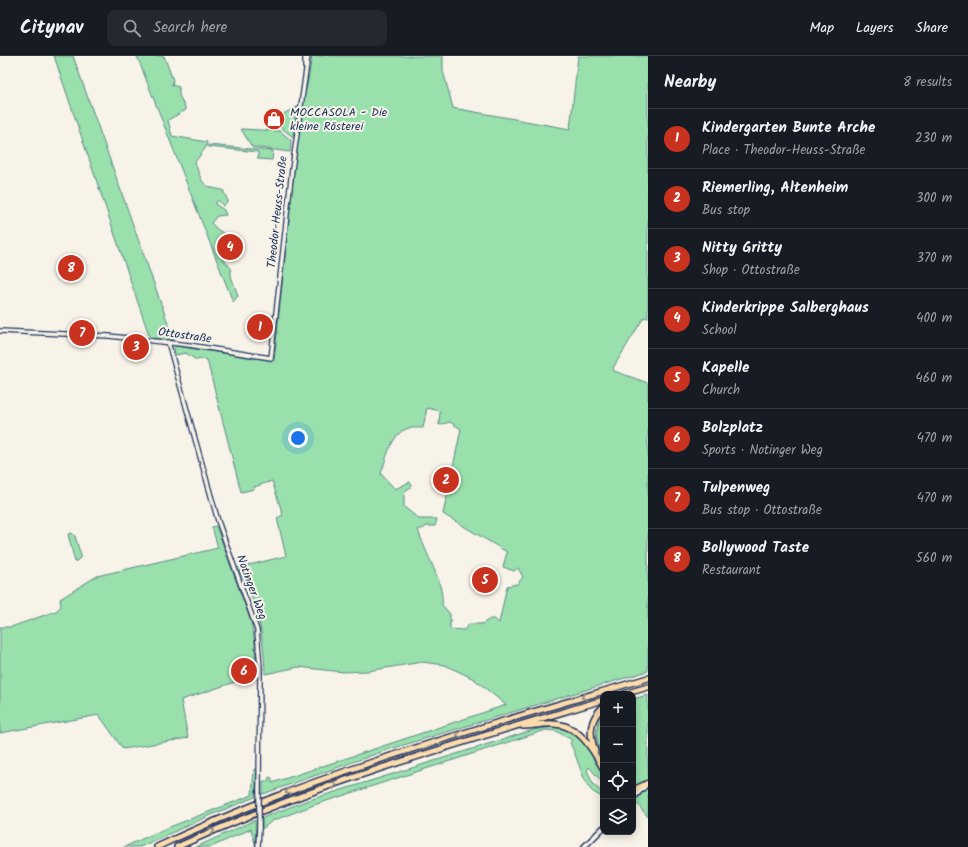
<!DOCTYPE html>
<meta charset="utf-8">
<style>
body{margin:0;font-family:Kalam,sans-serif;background:#242831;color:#f1f3f6}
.controls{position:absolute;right:12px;bottom:12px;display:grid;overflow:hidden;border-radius:8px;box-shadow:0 2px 10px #0003}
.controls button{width:36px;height:36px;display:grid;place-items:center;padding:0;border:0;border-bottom:1px solid #363941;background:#171b24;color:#f1f3f6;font:20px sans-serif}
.you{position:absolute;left:298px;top:382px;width:14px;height:14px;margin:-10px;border:3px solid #fff;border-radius:50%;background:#1a73e8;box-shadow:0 0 0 6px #1a73e833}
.badge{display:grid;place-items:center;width:26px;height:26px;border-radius:50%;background:#c8321e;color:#fff;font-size:13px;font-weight:700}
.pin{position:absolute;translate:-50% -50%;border:2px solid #fff;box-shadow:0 1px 4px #0006}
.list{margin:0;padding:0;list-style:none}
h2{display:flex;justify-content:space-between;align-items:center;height:52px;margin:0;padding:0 16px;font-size:17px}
h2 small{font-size:13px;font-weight:400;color:#9ea1a6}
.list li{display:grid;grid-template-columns:26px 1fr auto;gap:12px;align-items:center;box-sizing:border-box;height:60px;padding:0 16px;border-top:1px solid #363941}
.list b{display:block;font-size:15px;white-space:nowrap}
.list p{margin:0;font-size:13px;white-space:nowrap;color:#9ea1a6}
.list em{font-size:13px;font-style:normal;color:#9ea1a6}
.icon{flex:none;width:22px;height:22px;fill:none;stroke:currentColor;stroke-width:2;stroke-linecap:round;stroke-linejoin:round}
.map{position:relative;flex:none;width:648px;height:791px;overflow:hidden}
header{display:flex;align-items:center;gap:24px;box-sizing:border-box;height:56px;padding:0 20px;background:#171b24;border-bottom:1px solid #363941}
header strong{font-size:19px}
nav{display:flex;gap:22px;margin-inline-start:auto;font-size:14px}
.search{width:280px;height:36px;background:#242831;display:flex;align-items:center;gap:10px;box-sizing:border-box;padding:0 14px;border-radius:8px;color:#9ea1a6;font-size:15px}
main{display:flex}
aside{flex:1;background:#171b24}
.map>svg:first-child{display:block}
.green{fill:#99e0ad;stroke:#5a8886;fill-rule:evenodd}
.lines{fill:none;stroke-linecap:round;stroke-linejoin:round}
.tertiary-casing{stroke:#1b2f5e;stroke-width:6}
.secondary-casing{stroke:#1b2f5e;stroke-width:7}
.motorway-casing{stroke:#1b2f5e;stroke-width:8}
.tertiary{stroke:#f7f3e8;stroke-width:3.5}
.secondary{stroke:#f7f3e8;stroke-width:4}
.motorway{stroke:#fddcac;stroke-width:5}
.tertiary-bridge-casing{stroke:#1b2f5e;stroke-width:6;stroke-linecap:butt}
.tertiary-bridge{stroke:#f7f3e8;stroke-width:3.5}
.oneway{stroke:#8c8685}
.labels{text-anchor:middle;stroke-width:4;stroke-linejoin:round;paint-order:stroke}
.poi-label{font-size:12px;fill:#1b2f5e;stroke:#f7f3e8;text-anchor:start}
.street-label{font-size:12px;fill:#1b2f5e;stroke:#f7f3e8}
</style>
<header>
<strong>Citynav</strong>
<div class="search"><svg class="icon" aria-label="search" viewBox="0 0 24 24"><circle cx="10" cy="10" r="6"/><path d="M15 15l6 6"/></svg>Search here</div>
<nav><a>Map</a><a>Layers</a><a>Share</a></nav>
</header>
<main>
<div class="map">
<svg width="648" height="791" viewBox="0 0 648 791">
<rect width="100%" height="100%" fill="#f7f3e8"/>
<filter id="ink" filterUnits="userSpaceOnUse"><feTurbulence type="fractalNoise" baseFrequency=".025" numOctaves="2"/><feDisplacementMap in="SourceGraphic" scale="8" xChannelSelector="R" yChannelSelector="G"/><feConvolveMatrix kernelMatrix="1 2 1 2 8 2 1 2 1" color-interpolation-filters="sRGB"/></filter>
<g filter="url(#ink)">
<path class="green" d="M 54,0 L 73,0 L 174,284 L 150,282 Z
M 137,0 L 164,0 L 173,24 L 172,29 L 179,31 L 179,39 L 186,54 L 168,64 L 172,80 L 207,86 L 206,91 L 195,106 C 202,126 201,131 223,134 L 228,145 L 223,150 L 218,144 L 215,148 L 224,154 L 226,159 L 217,160 L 211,167 L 218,174 L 225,178 L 219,184 L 217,197 L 231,212 L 231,220 L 238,240 L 233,246 Z
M 312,0 L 443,0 L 443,15 L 453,52 L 570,73 L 578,0 L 648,0 L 648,262 L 644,261 L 613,312 L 614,315 L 648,327 L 648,615 L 384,695 L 263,738 L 263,725 L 268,725 L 269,721 L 272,722 L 272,727 L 506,649 L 474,623 L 445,609 L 422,606 L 368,615 L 343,616 L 298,611 L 265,618 C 264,581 258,545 237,512 L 286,500 L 277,462 L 283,459 L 272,425 L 254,431 L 254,433 L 241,436 L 207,304 L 203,303 L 196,304 L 186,297 L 175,299 L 174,292 L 176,290 L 188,292 L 274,305 L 296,96 L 303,44 L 308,25 ZM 427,352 L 440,355 L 439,369 L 450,366 L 461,373 L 443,458 L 507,496 L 503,511 L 514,515 L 518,512 L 523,521 L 517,528 L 507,530 L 499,567 L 495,563 L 490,563 L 482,568 L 469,568 L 464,574 L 450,573 L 450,558 L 442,549 C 445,527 424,496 418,473 L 422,473 L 427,470 L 435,470 L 437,463 L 419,463 L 404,451 L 404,436 L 412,430 L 410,426 L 395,433 L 381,418 C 385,406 391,380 404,374 C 409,371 417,372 423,372 Z
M 297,51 L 293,81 L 280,71 L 281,59 Z
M 241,73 L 280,75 L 291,84 L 290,96 L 252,91 Z
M 208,89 L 273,95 L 272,104 L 258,103 L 258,96 L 208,91 Z
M 216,470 L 251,566 L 255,587 L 256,619 L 181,644 L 188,682 L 123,693 L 99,659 L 0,677 L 0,571 L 11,571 L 56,555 L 61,550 L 60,543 L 97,520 L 218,492 L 212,471 Z
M 72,477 L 75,480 L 81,500 L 80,502 L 75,506 L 68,478 Z
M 648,639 L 648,761 L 633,743 L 633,643 Z
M 603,657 L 603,704 C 596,688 593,672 603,657 Z
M 553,671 C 559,672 565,673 571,676 C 586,684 603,710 603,727 L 589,711 L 587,714 L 593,728 L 603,737 L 603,742 C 599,739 593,737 590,733 C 584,727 576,698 570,687 L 572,684 L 556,675 L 546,674 L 314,749 L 272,765 L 262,773 L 262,762 L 303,746 L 533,674 Z
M 254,713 L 257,714 L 255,741 L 211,759 L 140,791 L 124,791 L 162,774 L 252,739 Z
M 255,764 L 256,791 L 251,773 L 211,791 L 196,791 Z"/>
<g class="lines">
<g class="tertiary-casing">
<path id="tertiary" d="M 305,11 L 305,0
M 0,275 L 109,280 L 189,289 L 271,302 L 292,113 L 308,0
M 168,286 L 218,465 L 257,574 L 260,611 L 259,734
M 258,791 L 259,771"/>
</g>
<g class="secondary-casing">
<path id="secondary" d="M 633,742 L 646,729
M 584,791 L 603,772"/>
</g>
<g class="motorway-casing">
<path id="motorway" d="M 624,638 L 648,631
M 523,670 C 533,670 543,667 554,668 C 579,669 592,692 603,712
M 595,695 C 589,678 589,664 603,651
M 633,734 L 648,727
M 157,791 C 314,717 483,671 648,622
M 177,791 C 314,728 459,687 603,644"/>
</g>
<use href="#tertiary" class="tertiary"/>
<use href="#secondary" class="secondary"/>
<use href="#motorway" class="motorway"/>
<g class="tertiary-bridge-casing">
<path id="tertiary-bridge" d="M 259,771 L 259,734"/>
</g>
<use href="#tertiary-bridge" class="tertiary-bridge"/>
</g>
<defs><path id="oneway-chevron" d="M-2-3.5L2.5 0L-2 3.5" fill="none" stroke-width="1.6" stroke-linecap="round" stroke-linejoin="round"/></defs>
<g class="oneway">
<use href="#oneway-chevron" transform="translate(584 641) rotate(163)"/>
<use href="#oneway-chevron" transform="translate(459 679) rotate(162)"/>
<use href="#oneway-chevron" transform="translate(334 729) rotate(-19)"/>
<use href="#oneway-chevron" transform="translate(288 736) rotate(159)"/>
<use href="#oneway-chevron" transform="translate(212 775) rotate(-23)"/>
</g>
</g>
<defs>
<g id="shop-disc" transform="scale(1.15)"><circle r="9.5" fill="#c8321e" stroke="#f7f3e8"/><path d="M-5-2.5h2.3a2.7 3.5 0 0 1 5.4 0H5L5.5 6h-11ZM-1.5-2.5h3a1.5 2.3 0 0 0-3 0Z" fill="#fff"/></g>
</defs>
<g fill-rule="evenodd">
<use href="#shop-disc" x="274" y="63"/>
</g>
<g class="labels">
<g class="poi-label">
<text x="290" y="60">MOCCASOLA - Die<tspan x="290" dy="14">kleine Rösterei</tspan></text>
</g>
<g class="street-label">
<text transform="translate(277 156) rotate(-84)" y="4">Theodor-Heuss-Straße</text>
<text transform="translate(185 279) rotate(8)" y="4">Ottostraße</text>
<text transform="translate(252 531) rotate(70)" y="4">Notinger Weg</text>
</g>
</g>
</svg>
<div class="controls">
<button>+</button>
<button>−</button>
<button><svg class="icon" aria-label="locate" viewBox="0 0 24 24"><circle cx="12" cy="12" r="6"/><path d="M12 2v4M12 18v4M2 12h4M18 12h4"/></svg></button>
<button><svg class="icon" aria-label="layers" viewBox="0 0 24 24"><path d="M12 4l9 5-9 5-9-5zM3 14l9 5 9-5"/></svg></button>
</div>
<div class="you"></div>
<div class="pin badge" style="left:260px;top:271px">1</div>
<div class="pin badge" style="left:446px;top:424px">2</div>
<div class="pin badge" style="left:136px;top:291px">3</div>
<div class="pin badge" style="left:230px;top:191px">4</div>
<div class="pin badge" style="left:485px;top:524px">5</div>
<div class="pin badge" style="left:244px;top:615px">6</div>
<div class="pin badge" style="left:82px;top:277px">7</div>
<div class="pin badge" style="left:71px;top:212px">8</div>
</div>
<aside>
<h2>Nearby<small>8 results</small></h2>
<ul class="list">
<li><span class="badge">1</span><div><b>Kindergarten Bunte Arche</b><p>Place · Theodor-Heuss-Straße</p></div><em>230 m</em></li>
<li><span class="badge">2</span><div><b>Riemerling, Altenheim</b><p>Bus stop</p></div><em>300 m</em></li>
<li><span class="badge">3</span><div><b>Nitty Gritty</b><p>Shop · Ottostraße</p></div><em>370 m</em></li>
<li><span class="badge">4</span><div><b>Kinderkrippe Salberghaus</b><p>School</p></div><em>400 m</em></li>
<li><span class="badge">5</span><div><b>Kapelle</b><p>Church</p></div><em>460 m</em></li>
<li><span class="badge">6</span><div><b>Bolzplatz</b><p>Sports · Notinger Weg</p></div><em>470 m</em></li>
<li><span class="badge">7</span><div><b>Tulpenweg</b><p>Bus stop · Ottostraße</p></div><em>470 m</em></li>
<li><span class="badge">8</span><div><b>Bollywood Taste</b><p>Restaurant</p></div><em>560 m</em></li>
</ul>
</aside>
</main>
